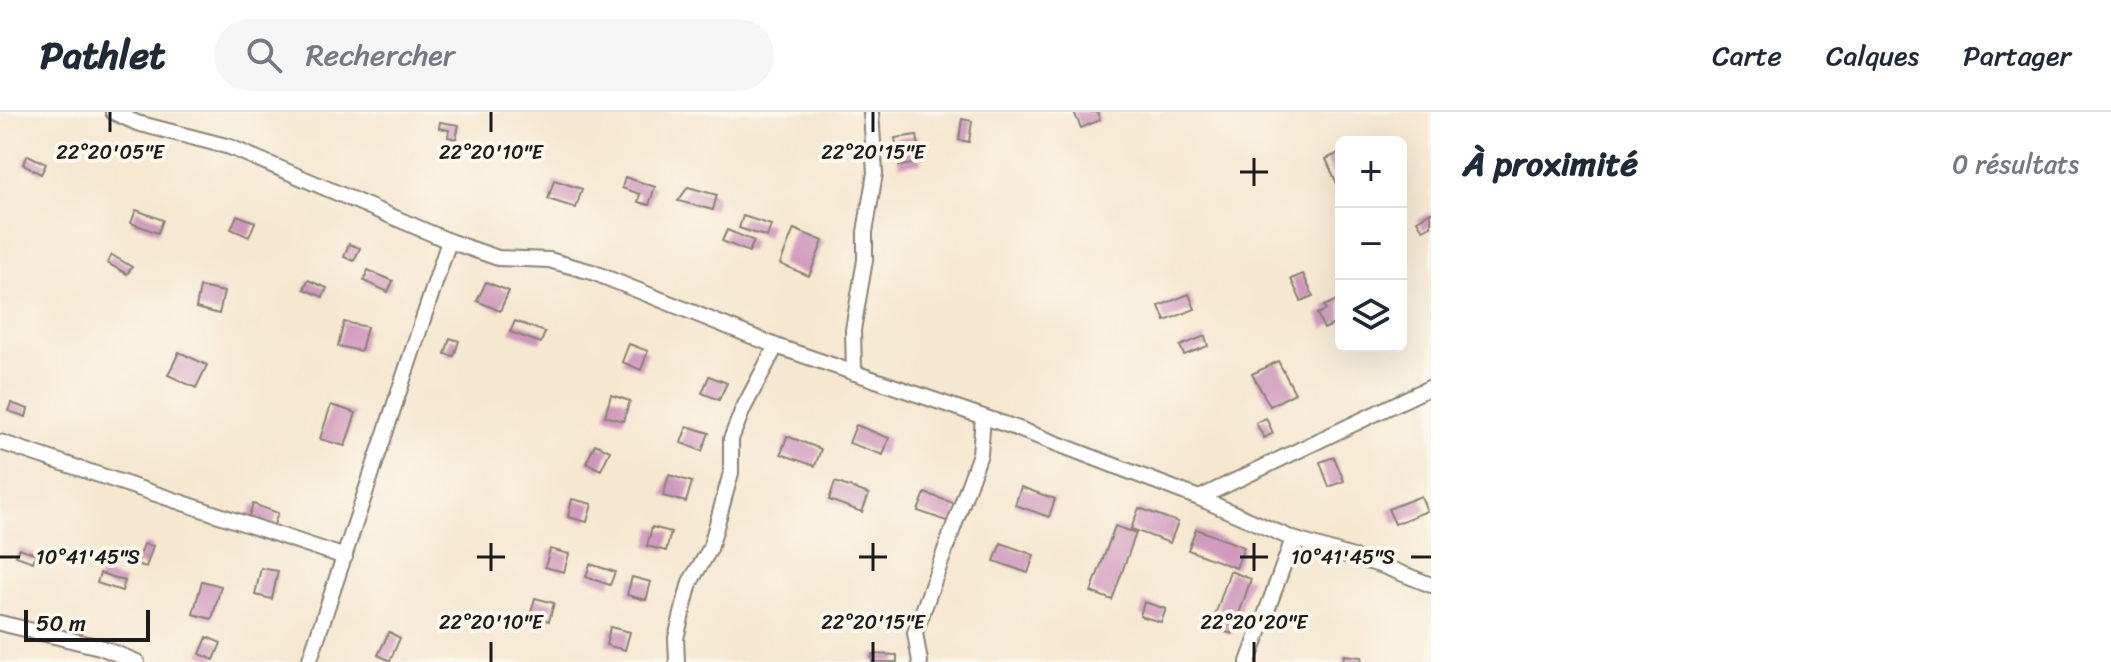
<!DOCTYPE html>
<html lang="fr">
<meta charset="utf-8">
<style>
body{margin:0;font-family:Sriracha,sans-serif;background:#f6f6f7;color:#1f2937}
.controls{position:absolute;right:24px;top:24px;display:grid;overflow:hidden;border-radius:12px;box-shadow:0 8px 32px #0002}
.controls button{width:72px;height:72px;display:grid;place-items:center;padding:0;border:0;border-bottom:2px solid #e0e1e3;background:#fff;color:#1f2937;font:40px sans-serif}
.scale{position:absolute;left:24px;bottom:20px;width:126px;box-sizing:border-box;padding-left:8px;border:4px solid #1c1c1c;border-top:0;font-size:22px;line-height:28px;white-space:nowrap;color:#1c1c1c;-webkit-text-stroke:6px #fbf7ec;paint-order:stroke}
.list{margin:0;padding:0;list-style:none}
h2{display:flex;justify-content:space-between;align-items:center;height:104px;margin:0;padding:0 32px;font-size:34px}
h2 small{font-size:26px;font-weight:400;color:#747a83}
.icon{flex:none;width:44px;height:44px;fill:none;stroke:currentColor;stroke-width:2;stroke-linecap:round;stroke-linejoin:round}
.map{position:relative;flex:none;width:1431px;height:550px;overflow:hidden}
header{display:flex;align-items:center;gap:48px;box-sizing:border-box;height:112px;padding:0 40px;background:#fff;border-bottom:2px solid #e0e1e3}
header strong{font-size:38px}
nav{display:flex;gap:44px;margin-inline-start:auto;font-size:28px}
.search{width:560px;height:72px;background:#f6f6f7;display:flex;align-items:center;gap:20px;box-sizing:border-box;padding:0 28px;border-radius:44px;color:#747a83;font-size:30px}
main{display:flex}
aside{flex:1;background:#fff}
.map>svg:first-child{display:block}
.building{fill:#d098bc}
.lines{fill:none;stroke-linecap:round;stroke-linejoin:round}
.minor-casing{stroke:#898276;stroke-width:18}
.minor{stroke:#fff;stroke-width:14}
.ticks{fill:none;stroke:#1c1c1c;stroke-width:3}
.ticks-label{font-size:20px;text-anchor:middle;fill:#1c1c1c;stroke:#fbf7ec;stroke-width:8;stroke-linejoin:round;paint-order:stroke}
</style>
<header>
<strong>Pathlet</strong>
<div class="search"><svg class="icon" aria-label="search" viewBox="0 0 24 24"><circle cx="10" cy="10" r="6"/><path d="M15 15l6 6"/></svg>Rechercher</div>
<nav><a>Carte</a><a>Calques</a><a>Partager</a></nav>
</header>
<main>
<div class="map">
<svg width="1431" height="550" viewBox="0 0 1431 550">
<rect width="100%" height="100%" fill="#fbf7ec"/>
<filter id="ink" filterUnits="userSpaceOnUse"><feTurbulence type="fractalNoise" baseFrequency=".0125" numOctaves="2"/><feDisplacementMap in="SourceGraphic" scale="16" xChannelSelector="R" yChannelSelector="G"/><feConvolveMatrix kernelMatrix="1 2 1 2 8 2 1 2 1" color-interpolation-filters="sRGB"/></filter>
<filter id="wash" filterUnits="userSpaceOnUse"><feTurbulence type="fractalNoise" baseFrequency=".006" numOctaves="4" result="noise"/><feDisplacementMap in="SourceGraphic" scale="32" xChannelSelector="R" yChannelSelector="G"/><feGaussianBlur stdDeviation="1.8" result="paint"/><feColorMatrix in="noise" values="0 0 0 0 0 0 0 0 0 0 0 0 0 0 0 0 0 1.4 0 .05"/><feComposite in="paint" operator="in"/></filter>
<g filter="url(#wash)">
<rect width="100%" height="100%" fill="#f6e7d0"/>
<g id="blocks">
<path class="building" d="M 1074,0 L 1097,0 L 1100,8 L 1081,16 Z
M 962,7 L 972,9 L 969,30 L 959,28 Z
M 440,10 L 459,13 L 456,27 L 448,25 L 449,18 L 439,16 Z
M 917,23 L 921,51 L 899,54 L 895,26 Z
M 1341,40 L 1341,70 L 1337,72 L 1326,47 Z
M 28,43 L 46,52 L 41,62 L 23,52 Z
M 625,65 L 655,75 L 649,93 L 638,90 L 640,82 L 622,76 Z
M 554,68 L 582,77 L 576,96 L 548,87 Z
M 688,75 L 717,83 L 713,98 L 678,89 Z
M 136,98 L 163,108 L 158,121 L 131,111 Z
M 1431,100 L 1431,114 L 1423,118 L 1417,108 Z
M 237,103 L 255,110 L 249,125 L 231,117 Z
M 743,104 L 771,113 L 767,125 L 739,116 Z
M 794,117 L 823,129 L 809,164 L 780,152 Z
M 727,118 L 754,129 L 749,140 L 722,129 Z
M 349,132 L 360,136 L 354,149 L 344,145 Z
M 112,143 L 132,155 L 127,162 L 107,151 Z
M 368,158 L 393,169 L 388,180 L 364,169 Z
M 1303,162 L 1313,184 L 1301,189 L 1291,167 Z
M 308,168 L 327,176 L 323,185 L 304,177 Z
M 486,170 L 509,179 L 500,199 L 477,189 Z
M 200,175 L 224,180 L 219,202 L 196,196 Z
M 1189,182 L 1195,197 L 1165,209 L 1159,194 Z
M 1341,186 L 1341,209 L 1324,217 L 1317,202 L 1326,198 L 1324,194 Z
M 515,209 L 545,220 L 541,231 L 510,220 Z
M 344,210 L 367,215 L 361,239 L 338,234 Z
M 1205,224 L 1208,234 L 1184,243 L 1180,234 Z
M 450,226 L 459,229 L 454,244 L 445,242 Z
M 629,232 L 648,239 L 641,258 L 622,250 Z
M 179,240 L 207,253 L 196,276 L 168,263 Z
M 1278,249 L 1295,281 L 1270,294 L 1252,262 Z
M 709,264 L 727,271 L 719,288 L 702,281 Z
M 611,283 L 630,289 L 623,309 L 605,304 Z
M 11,291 L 28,297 L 26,305 L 8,299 Z
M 331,293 L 356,301 L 345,334 L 320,327 Z
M 1266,306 L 1273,321 L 1264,326 L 1256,311 Z
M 856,313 L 889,326 L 883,343 L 849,331 Z
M 687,314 L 709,321 L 702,339 L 681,331 Z
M 787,324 L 821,337 L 815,354 L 781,342 Z
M 595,332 L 610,339 L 601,358 L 586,351 Z
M 1334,345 L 1344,369 L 1329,375 L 1320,350 Z
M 669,363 L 692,370 L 686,390 L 663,384 Z
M 835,370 L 869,382 L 862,400 L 829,388 Z
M 1021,375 L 1055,387 L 1049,405 L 1015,393 Z
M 925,381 L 959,393 L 952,411 L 918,399 Z
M 1421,384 L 1427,399 L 1395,412 L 1388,397 Z
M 572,387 L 592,392 L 587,410 L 568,405 Z
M 253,392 L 278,401 L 272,418 L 247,409 Z
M 1139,396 L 1178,410 L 1170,431 L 1131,417 Z
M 1115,414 L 1136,421 L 1112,488 L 1091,480 Z
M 652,415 L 671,420 L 666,439 L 647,434 Z
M 1196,417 L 1244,435 L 1236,456 L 1188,438 Z
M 1001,431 L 1034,443 L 1028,461 L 994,449 Z
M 144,432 L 153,434 L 146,455 L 137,452 Z
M 19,436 L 36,442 L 33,450 L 16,444 Z
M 550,437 L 569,442 L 564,460 L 545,455 Z
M 590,452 L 615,460 L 610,473 L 586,465 Z
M 261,456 L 278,459 L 272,487 L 255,483 Z
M 1230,459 L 1251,467 L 1232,522 L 1211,515 Z
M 100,461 L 125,469 L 122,479 L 97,471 Z
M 632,465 L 651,470 L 646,488 L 627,483 Z
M 202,469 L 221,474 L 212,507 L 193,502 Z
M 535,486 L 554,491 L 549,509 L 530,504 Z
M 1144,490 L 1166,497 L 1161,510 L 1140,504 Z
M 610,515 L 630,520 L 625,538 L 606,533 Z
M 389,520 L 400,526 L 390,549 L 378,543 Z
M 207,525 L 221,531 L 214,548 L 200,542 Z
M 872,542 L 897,543 L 897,550 L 872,550 Z
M 1344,543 L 1362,545 L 1361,550 L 1343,550 Z"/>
</g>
</g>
<g filter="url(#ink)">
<use href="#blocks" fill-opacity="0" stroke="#898276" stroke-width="2"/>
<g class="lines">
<g class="minor-casing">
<path id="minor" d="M 113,0 L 137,11 L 230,35 L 449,129 L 498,146 L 549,148 L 592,160 L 776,234 L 1016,316 L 1199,386 L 1293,427 L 1383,454 L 1431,473
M 854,261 L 853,218 L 865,148 L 865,120 L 875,61 L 871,0
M 0,330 L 345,445
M 1199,386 L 1431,275
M 0,511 L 100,535 L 137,550
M 309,550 L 449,129
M 677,550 L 676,526 L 690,470 L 710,437 L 731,361 L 731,327 L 743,297 L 776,234
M 920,550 L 915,521 L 980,342 L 983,305
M 1248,550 L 1293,427"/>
</g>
<use href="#minor" class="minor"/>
</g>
</g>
<path class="ticks" d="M 110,0 L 110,20M 491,0 L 491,20M 873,0 L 873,20M 1254,46 L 1254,74M 1240,60 L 1268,60M 491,431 L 491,459M 873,431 L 873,459M 1254,431 L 1254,459M 0,445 L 20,445M 477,445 L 505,445M 859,445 L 887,445M 1240,445 L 1268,445M 1411,445 L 1431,445M 491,530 L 491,550M 873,530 L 873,550M 1254,530 L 1254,550"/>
<g class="ticks-label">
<text x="110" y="47">22°20'05"E</text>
<text x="491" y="47">22°20'10"E</text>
<text x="873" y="47">22°20'15"E</text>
<text x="88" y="452">10°41'45"S</text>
<text x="1343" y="452">10°41'45"S</text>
<text x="491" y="517">22°20'10"E</text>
<text x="873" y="517">22°20'15"E</text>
<text x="1254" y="517">22°20'20"E</text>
</g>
</svg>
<div class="controls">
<button>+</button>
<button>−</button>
<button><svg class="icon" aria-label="layers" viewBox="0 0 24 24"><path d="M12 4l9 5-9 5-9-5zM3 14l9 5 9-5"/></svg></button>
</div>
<div class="scale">50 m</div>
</div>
<aside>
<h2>À proximité<small>0 résultats</small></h2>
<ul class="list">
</ul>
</aside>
</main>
